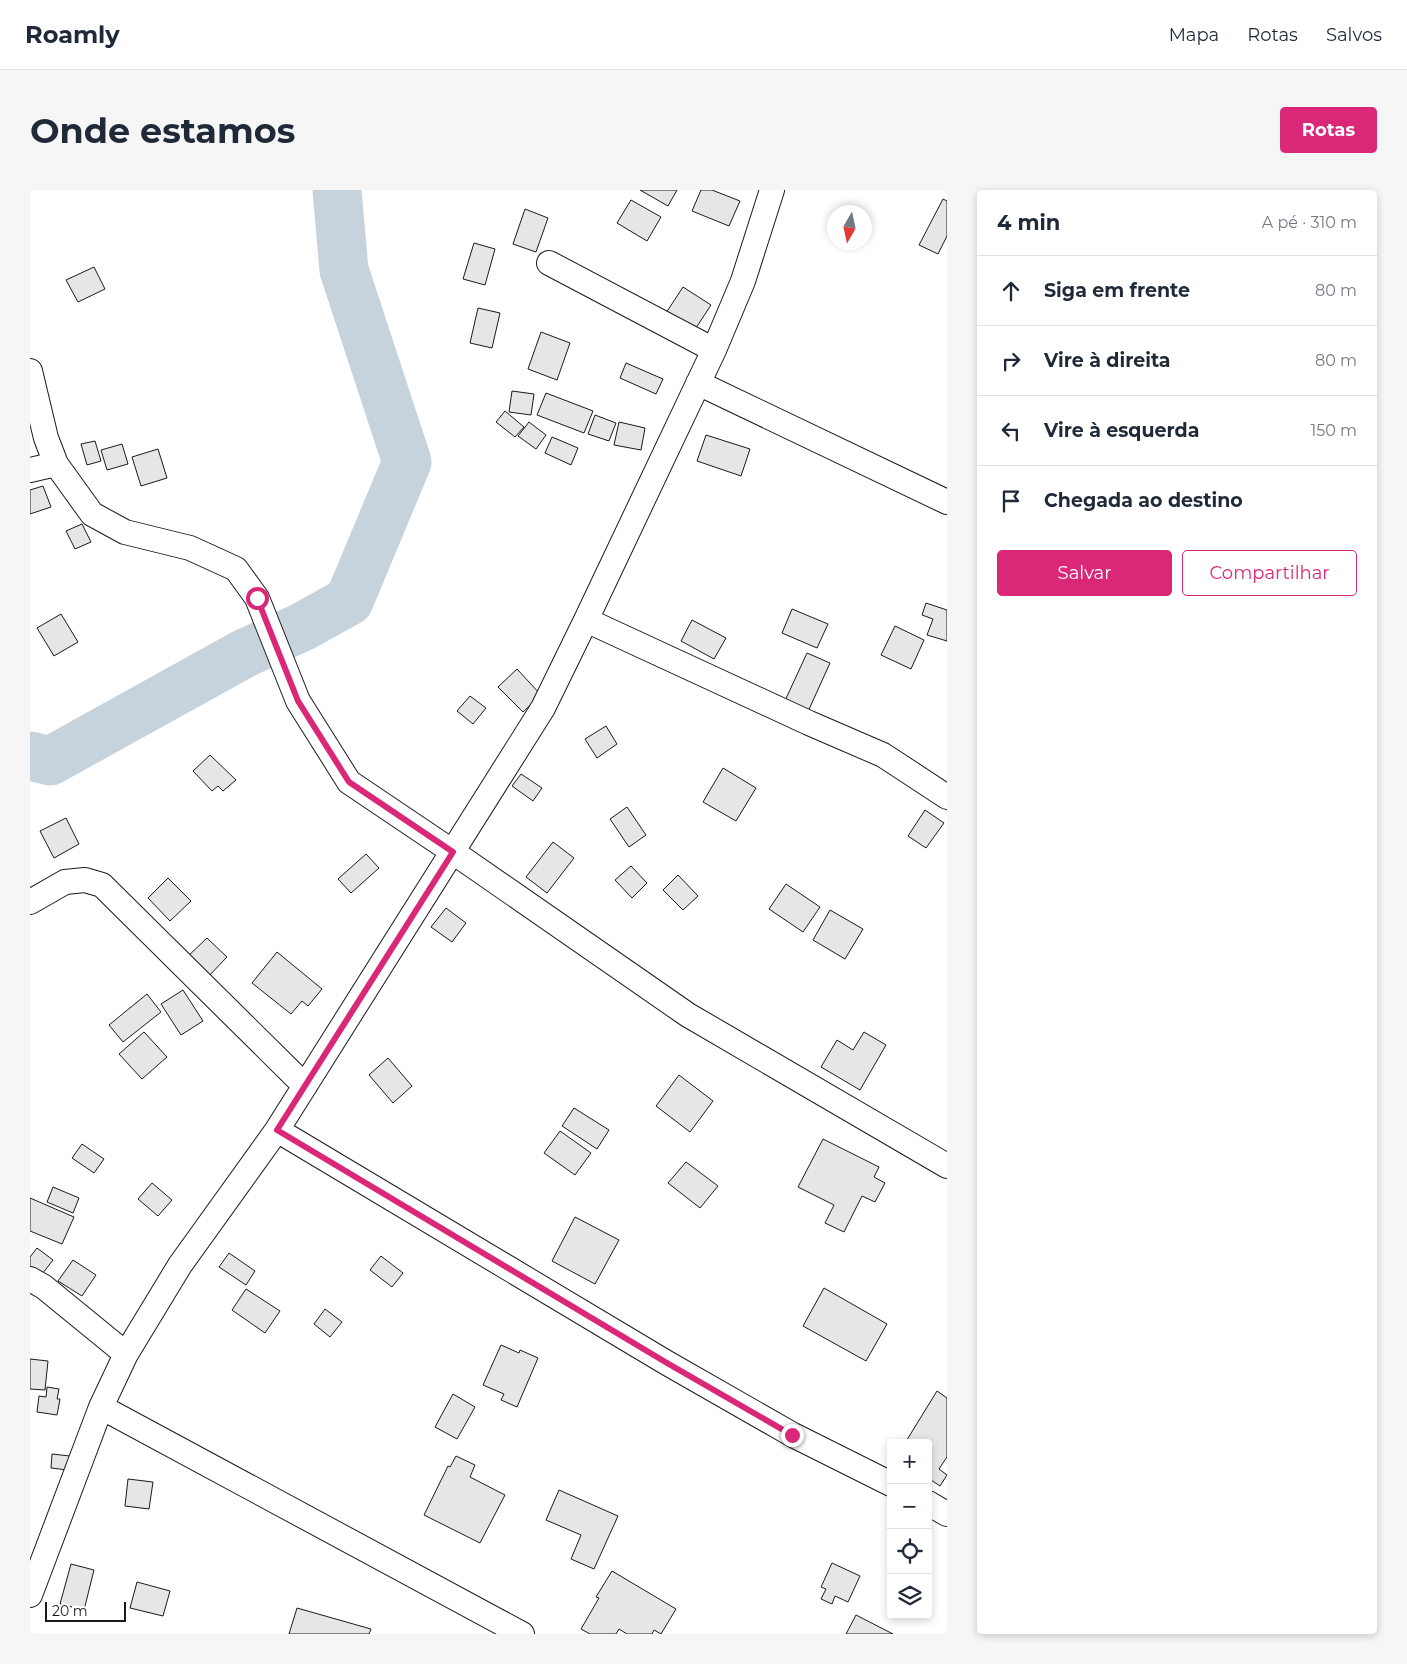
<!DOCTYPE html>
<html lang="pt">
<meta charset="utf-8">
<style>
body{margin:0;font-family:Montserrat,sans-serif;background:#f6f6f7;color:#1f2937}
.controls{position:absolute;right:15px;bottom:15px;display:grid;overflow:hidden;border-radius:5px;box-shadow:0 2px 8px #0003}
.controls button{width:45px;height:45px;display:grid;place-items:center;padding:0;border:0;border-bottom:1px solid #e0e1e3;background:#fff;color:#1f2937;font:25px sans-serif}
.compass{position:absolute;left:797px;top:15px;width:45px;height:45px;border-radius:50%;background:#fff;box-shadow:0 2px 8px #0003;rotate:189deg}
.scale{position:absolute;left:15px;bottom:12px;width:81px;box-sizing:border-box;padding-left:5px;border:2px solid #1a1a1a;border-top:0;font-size:14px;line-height:18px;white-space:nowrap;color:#1a1a1a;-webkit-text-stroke:4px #fff;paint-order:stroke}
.stop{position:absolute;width:15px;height:15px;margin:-11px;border:4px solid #db2777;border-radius:50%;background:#fff}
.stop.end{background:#db2777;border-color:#fff;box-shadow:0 1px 5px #0008}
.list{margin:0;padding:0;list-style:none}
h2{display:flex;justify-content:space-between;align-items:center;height:65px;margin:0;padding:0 20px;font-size:21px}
h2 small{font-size:16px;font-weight:400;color:#747a83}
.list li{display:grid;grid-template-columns:32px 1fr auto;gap:15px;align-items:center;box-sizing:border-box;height:70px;padding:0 20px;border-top:1px solid #e0e1e3}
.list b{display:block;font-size:19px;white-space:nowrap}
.list em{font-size:16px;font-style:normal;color:#747a83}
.actions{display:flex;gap:10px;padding:15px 20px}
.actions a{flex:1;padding:11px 0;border:1px solid #db2777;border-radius:5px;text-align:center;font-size:18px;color:#db2777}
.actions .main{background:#db2777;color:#fff}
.icon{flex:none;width:28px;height:28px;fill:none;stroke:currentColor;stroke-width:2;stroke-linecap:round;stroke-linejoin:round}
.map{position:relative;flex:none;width:917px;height:1444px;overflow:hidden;border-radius:5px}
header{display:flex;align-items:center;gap:30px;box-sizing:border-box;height:70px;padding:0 25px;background:#fff;border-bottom:1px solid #e0e1e3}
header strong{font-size:24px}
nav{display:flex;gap:28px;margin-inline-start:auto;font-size:18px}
.intro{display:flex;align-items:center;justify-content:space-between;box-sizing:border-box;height:120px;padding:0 30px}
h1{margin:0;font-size:35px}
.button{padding:12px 22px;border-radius:5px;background:#db2777;color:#fff;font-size:18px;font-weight:700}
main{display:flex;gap:30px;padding:0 30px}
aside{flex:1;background:#fff;border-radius:5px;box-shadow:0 2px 8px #0003}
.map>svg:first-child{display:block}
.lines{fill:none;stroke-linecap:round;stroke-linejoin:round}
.river{stroke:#c6d2dc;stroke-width:49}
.building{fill:#e6e6e6;stroke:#1a1a1a}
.street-casing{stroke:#1a1a1a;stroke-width:26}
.street{stroke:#fff;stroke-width:24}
.route{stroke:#db2777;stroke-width:6}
</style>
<header>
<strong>Roamly</strong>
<nav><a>Mapa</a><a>Rotas</a><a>Salvos</a></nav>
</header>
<div class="intro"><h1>Onde estamos</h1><a class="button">Rotas</a></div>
<main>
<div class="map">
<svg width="917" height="1444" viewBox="0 0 917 1444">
<rect width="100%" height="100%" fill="#fff"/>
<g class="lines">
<path class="river" d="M 0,566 L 20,571 L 215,463 L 272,437 L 319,411 L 377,272 L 314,80 L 307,0"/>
</g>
<path class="building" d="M 610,0 L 647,0 L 638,16 Z
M 671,0 L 682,0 L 710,11 L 699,36 L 662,21 Z
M 913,9 L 917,11 L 917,46 L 908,64 L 889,55 Z
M 601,10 L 631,27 L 617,51 L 587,33 Z
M 495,19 L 518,28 L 506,62 L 483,54 Z
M 444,53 L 465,59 L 455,95 L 433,89 Z
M 64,77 L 75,99 L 48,112 L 36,90 Z
M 653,97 L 681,115 L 662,144 L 634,126 Z
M 448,118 L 470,123 L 462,158 L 440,153 Z
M 511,142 L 540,153 L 527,190 L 498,179 Z
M 596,173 L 633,189 L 626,204 L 590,188 Z
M 482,201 L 504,204 L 501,225 L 479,222 Z
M 516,203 L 563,221 L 554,243 L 507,225 Z
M 475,221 L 494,237 L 485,247 L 466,232 Z
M 565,225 L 586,233 L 579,251 L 558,244 Z
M 499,232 L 516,245 L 506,259 L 488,246 Z
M 589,232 L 615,238 L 611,260 L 584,255 Z
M 676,245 L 720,259 L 711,286 L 667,271 Z
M 522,247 L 548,258 L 541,275 L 515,263 Z
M 65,251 L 71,271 L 57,275 L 51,254 Z
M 92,254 L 98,274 L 77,280 L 71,260 Z
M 128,259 L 137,288 L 111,296 L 102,267 Z
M 13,296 L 21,317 L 0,324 L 0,300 Z
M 52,334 L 61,352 L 45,359 L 36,341 Z
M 896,413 L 917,420 L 917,451 L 897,445 L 903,429 L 892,425 Z
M 762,419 L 798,434 L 787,458 L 752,443 Z
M 31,424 L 48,452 L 24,466 L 7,438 Z
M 662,430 L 696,448 L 684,469 L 651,451 Z
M 865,436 L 894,450 L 881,479 L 851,465 Z
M 777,463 L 800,473 L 776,526 L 753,515 Z
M 487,479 L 511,505 L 493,522 L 468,497 Z
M 440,506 L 456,518 L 443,534 L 427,521 Z
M 576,536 L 587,554 L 567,568 L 555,549 Z
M 180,565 L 206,590 L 193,601 L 188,596 L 182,601 L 163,581 Z
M 693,578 L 726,598 L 706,631 L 673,612 Z
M 491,584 L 512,598 L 503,611 L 482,596 Z
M 597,617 L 616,645 L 599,657 L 580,629 Z
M 895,620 L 914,633 L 896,658 L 878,646 Z
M 36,628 L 49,654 L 24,668 L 10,641 Z
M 523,652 L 544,668 L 517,703 L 496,687 Z
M 336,664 L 349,678 L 321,703 L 308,689 Z
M 601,676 L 617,693 L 602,708 L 585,690 Z
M 648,685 L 668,706 L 653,720 L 633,700 Z
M 138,688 L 161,711 L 140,731 L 118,708 Z
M 756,694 L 790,717 L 773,742 L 739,719 Z
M 416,718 L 436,733 L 422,752 L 401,737 Z
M 800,720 L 833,739 L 815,769 L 783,750 Z
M 177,748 L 197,767 L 176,789 L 155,769 Z
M 247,762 L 292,799 L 278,816 L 272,811 L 261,824 L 222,793 Z
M 153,800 L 173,831 L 151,845 L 131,814 Z
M 117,804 L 131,822 L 93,852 L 79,835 Z
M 114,842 L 137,867 L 112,889 L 89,864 Z
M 834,842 L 856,855 L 830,900 L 791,877 L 807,850 L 823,860 Z
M 358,868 L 382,896 L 363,913 L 339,885 Z
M 649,885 L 683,911 L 660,942 L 626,916 Z
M 544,918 L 579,940 L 567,959 L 532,936 Z
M 530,941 L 561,963 L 545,985 L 514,963 Z
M 793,949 L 849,977 L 844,987 L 855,993 L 845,1012 L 832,1006 L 814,1042 L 795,1033 L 804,1015 L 768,997 Z
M 52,954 L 74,969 L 64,983 L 42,968 Z
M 656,972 L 688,996 L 670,1018 L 638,993 Z
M 122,993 L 142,1010 L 128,1026 L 108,1009 Z
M 23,997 L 49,1008 L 43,1023 L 17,1012 Z
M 0,1008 L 44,1027 L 32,1054 L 0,1041 Z
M 545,1027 L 589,1050 L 565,1094 L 522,1071 Z
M 7,1058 L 23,1070 L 9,1088 L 0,1081 L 0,1067 Z
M 199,1063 L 225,1081 L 216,1095 L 189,1077 Z
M 351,1066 L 373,1083 L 362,1097 L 340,1080 Z
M 43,1070 L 66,1085 L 52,1106 L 28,1091 Z
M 794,1098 L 857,1134 L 836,1171 L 773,1136 Z
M 216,1099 L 250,1121 L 235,1143 L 202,1120 Z
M 295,1119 L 312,1132 L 300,1147 L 284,1134 Z
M 471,1155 L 489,1163 L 490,1160 L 508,1168 L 487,1217 L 471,1210 L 474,1204 L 453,1195 Z
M 0,1169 L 18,1171 L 15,1200 L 0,1199 Z
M 17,1197 L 29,1199 L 27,1209 L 30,1209 L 27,1225 L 7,1222 L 9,1206 L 16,1207 Z
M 907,1201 L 917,1208 L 917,1267 L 909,1279 L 917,1285 L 910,1296 L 898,1288 L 898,1253 L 875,1253 Z
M 423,1204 L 445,1217 L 427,1249 L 405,1237 Z
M 22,1264 L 40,1266 L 38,1280 L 21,1278 Z
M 426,1266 L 445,1275 L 440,1287 L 475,1305 L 450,1353 L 394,1325 L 418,1276 L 420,1277 Z
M 98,1289 L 123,1292 L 119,1319 L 95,1316 Z
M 529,1300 L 588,1326 L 564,1379 L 541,1369 L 551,1345 L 516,1330 Z
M 802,1373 L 830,1386 L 818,1412 L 805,1406 L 802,1414 L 791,1409 L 796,1399 L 791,1397 Z
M 41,1374 L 64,1380 L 54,1420 L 30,1414 Z
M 582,1381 L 646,1419 L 631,1444 L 624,1440 L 622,1444 L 597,1444 L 589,1439 L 586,1444 L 560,1444 L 551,1439 L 569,1408 L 566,1407 Z
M 107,1392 L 140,1401 L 133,1426 L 100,1418 Z
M 267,1418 L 341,1439 L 339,1444 L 259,1444 Z
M 826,1425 L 863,1444 L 816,1444 Z"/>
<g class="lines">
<g class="street-casing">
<path id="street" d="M 519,73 L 684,160
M 0,181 L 16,248 L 26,274 L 62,324 L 95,342 L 160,358 L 206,379 L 227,408 L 268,511 L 319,592 L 423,662 L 658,825 L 917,976
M 668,193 L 917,312
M 0,280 L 26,274
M 556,430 L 779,533 L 853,565 L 917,607
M 0,712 L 35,692 L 55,690 L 72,695 L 275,896
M 247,940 L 637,1173 L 763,1245 L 861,1294
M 0,1089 L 14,1097 L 96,1164
M 71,1217 L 492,1444
M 898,1313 L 917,1324
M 0,1405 L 71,1217 L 96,1164 L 150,1075 L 247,940 L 513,518 L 556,430 L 684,160 L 713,91 L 742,0"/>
</g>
<use href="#street" class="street"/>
</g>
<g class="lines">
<path class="route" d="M 227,408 L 268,511 L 319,592 L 423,662 L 247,940 L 637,1173 L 762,1245"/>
</g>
</svg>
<div class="controls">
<button>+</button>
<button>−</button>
<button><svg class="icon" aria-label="locate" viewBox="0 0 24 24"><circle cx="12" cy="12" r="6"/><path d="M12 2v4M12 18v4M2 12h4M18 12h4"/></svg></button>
<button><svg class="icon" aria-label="layers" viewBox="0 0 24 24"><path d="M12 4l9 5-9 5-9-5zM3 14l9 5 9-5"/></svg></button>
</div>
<svg class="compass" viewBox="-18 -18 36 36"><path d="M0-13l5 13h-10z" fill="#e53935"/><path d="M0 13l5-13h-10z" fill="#747a83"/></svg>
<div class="scale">20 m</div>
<div class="stop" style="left:227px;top:408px"></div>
<div class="stop end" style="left:762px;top:1245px"></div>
</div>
<aside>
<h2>4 min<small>A pé · 310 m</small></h2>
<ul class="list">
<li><svg class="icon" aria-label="ahead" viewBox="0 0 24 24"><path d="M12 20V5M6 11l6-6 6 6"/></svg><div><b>Siga em frente</b></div><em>80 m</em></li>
<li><svg class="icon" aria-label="right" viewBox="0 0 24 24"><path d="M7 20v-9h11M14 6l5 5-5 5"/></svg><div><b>Vire à direita</b></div><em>80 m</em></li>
<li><svg class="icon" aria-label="left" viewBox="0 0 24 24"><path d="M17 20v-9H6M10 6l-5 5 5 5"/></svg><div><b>Vire à esquerda</b></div><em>150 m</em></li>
<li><svg class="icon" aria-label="arrive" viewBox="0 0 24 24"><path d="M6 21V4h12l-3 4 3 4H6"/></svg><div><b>Chegada ao destino</b></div></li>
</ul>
<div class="actions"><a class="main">Salvar</a><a>Compartilhar</a></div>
</aside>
</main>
